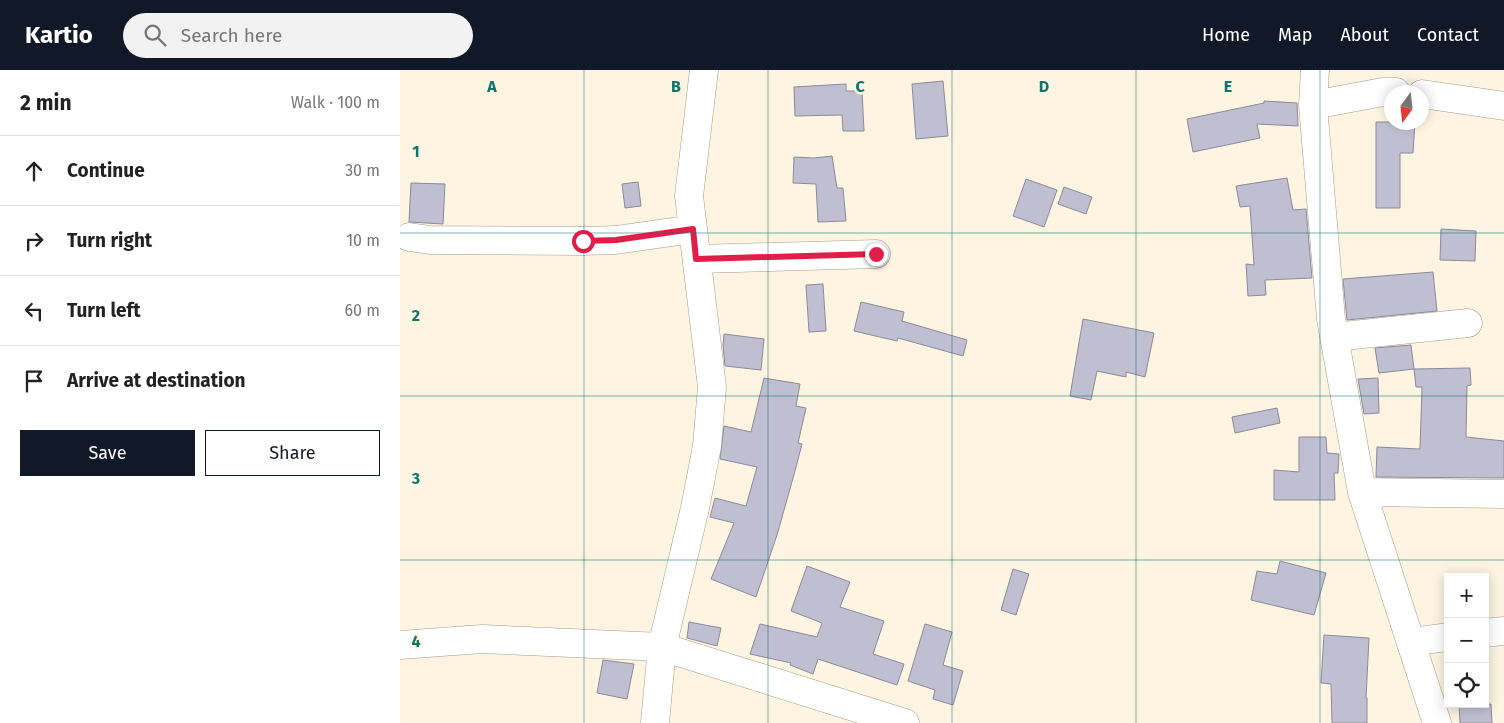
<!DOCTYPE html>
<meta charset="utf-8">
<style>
body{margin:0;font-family:"Fira Sans",sans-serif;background:#f2f2f2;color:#222}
.controls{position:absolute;right:15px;bottom:15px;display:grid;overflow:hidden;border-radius:0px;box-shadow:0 2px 12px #0003}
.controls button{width:45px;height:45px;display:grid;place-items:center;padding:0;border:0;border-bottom:1px solid #e0e0e0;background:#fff;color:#222;font:25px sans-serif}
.compass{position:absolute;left:984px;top:15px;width:45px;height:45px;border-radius:50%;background:#fff;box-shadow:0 2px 12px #0003;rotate:195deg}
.stop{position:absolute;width:15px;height:15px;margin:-11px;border:4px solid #e11d48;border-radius:50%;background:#fff}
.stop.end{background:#e11d48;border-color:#fff;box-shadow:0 1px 5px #0008}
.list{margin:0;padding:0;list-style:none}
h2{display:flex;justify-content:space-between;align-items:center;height:65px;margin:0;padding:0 20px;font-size:21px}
h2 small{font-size:16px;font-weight:400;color:#767676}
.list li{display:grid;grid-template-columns:32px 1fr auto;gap:15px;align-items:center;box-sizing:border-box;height:70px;padding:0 20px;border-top:1px solid #e0e0e0}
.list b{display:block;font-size:19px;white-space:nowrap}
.list em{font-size:16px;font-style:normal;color:#767676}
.actions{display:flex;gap:10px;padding:15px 20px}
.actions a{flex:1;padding:11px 0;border:1px solid #111827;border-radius:0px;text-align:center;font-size:18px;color:#111827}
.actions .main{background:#111827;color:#fff}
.icon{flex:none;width:28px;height:28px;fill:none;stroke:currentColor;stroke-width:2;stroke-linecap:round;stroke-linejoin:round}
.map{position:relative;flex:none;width:1104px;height:653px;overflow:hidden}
header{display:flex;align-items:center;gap:30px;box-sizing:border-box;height:70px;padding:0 25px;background:#111827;color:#fff}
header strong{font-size:24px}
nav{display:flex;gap:28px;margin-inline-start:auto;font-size:18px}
.search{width:350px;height:45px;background:#f2f2f2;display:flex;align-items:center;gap:12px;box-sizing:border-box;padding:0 18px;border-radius:28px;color:#767676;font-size:19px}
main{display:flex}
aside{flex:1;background:#fff}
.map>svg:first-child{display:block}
.building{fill:#c0bfd1;stroke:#8b8a9b}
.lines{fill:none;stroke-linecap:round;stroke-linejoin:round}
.minor-casing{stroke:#a39b8a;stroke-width:29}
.minor{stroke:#fff;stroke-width:28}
.route{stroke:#e11d48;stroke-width:6}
.grid{fill:none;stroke:#0f766e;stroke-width:1;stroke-opacity:0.55}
.grid-label{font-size:16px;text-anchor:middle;font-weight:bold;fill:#0f766e;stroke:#fdf4e2;stroke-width:5;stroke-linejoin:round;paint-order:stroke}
</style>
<header>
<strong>Kartio</strong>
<div class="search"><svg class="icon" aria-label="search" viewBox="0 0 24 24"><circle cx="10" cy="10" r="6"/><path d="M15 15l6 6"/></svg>Search here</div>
<nav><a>Home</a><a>Map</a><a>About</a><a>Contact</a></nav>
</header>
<main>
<aside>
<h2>2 min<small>Walk · 100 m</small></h2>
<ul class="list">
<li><svg class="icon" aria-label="ahead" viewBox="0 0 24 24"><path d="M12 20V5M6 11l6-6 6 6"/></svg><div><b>Continue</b></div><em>30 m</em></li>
<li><svg class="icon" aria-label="right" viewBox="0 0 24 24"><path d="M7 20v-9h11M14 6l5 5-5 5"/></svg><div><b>Turn right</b></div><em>10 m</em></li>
<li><svg class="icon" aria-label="left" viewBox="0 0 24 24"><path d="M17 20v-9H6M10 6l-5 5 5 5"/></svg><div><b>Turn left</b></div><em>60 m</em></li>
<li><svg class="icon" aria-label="arrive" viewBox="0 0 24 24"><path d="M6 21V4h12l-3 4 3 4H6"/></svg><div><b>Arrive at destination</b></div></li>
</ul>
<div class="actions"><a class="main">Save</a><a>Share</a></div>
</aside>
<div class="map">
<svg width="1104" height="653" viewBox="0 0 1104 653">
<rect width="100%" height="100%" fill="#fdf4e2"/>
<path class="building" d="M 543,11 L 548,66 L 516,69 L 512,14 Z
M 446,14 L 446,21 L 462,21 L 464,61 L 443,61 L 442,45 L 395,46 L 394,17 Z
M 864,31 L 897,33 L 898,56 L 857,54 L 860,68 L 793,82 L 787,49 L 864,33 Z
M 976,52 L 1015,52 L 1013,83 L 1000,83 L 1000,138 L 976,138 Z
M 432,86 L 437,118 L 443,118 L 446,151 L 418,152 L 416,114 L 393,113 L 394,87 L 414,88 Z
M 887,108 L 893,140 L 906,139 L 912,208 L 865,210 L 866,225 L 848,226 L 846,194 L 854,195 L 850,136 L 840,137 L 836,116 Z
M 626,109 L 657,120 L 644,157 L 613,146 Z
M 238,112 L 241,136 L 225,138 L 222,114 Z
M 11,113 L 45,114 L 43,154 L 9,152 Z
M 664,117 L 692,127 L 686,144 L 658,134 Z
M 1041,159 L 1076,161 L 1075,191 L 1040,190 Z
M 1033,202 L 1037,241 L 947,250 L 943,209 Z
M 423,214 L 426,261 L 409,262 L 406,215 Z
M 461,232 L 504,242 L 502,251 L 567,270 L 563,286 L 498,268 L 497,271 L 454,261 Z
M 683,249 L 754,263 L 745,307 L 726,302 L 726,307 L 697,301 L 691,330 L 670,326 Z
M 324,264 L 364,269 L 361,300 L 325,296 L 323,275 Z
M 1011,275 L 1014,299 L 979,303 L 975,278 Z
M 1070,298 L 1071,315 L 1067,316 L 1066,367 L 1104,371 L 1104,408 L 976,407 L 977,377 L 1020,379 L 1022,317 L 1016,317 L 1014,299 Z
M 364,308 L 400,314 L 396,336 L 406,338 L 398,373 L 402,374 L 395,401 L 377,465 L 356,527 L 311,509 L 334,453 L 310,447 L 315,428 L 346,436 L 357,397 L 320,389 L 324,356 L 351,362 Z
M 978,308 L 979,343 L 964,344 L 958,309 Z
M 877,338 L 880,353 L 835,363 L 832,347 Z
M 899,367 L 926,367 L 927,383 L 939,384 L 938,403 L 934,403 L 935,430 L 874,430 L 874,400 L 899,402 Z
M 880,491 L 926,503 L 914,545 L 851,530 L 857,501 L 877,504 Z
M 407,496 L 450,512 L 440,537 L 484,551 L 473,584 L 504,594 L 497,615 L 418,589 L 413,604 L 390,595 L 391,593 L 350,584 L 360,554 L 417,567 L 422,553 L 391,541 Z
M 613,499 L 629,504 L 616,545 L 601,540 Z
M 289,552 L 321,558 L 317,576 L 287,568 Z
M 525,554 L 552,562 L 543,595 L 563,601 L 553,635 L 533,629 L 535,620 L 508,611 Z
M 924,565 L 969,568 L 966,628 L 967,628 L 967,653 L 932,653 L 931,614 L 921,613 Z
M 203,590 L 234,594 L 227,629 L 197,623 Z
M 1059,634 L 1091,634 L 1092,653 L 1060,653 Z"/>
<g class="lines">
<g class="minor-casing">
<path id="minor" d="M 915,0 L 913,35 L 931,249 L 962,422 L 1037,653
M 1022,24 L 1104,36
M 913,35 L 983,22 L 996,22
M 9,167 L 30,170 L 183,171 L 216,170 L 293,159
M 297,189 L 476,184
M 934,267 L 1068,253
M 962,422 L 1104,424
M 1085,563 L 1104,561
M 1011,572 L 1048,567
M 0,575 L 82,569 L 262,577 L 505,653
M 255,653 L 262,577 L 295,438 L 307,376 L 312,317 L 289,126 L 304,0"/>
</g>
<use href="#minor" class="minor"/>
</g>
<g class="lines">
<path class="route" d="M 183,171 L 216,170 L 293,159 L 296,189 L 476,184"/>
</g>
<path class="grid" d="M 184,0 L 184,653M 368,0 L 368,653M 552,0 L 552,653M 736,0 L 736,653M 920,0 L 920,653M 0,163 L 1104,163M 0,326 L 1104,326M 0,490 L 1104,490"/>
<g class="grid-label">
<text x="92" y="22">A</text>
<text x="276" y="22">B</text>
<text x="460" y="22">C</text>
<text x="644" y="22">D</text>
<text x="828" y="22">E</text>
<text x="16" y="87">1</text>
<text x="16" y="251">2</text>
<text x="16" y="414">3</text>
<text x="16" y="577">4</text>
</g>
</svg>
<div class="controls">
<button>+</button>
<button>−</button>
<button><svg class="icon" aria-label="locate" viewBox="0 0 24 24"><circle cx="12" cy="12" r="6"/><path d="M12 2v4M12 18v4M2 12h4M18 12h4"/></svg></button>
</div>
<svg class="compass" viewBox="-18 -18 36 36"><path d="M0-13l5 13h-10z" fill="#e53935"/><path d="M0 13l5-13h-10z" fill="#767676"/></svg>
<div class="stop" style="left:183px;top:171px"></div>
<div class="stop end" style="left:476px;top:184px"></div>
</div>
</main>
